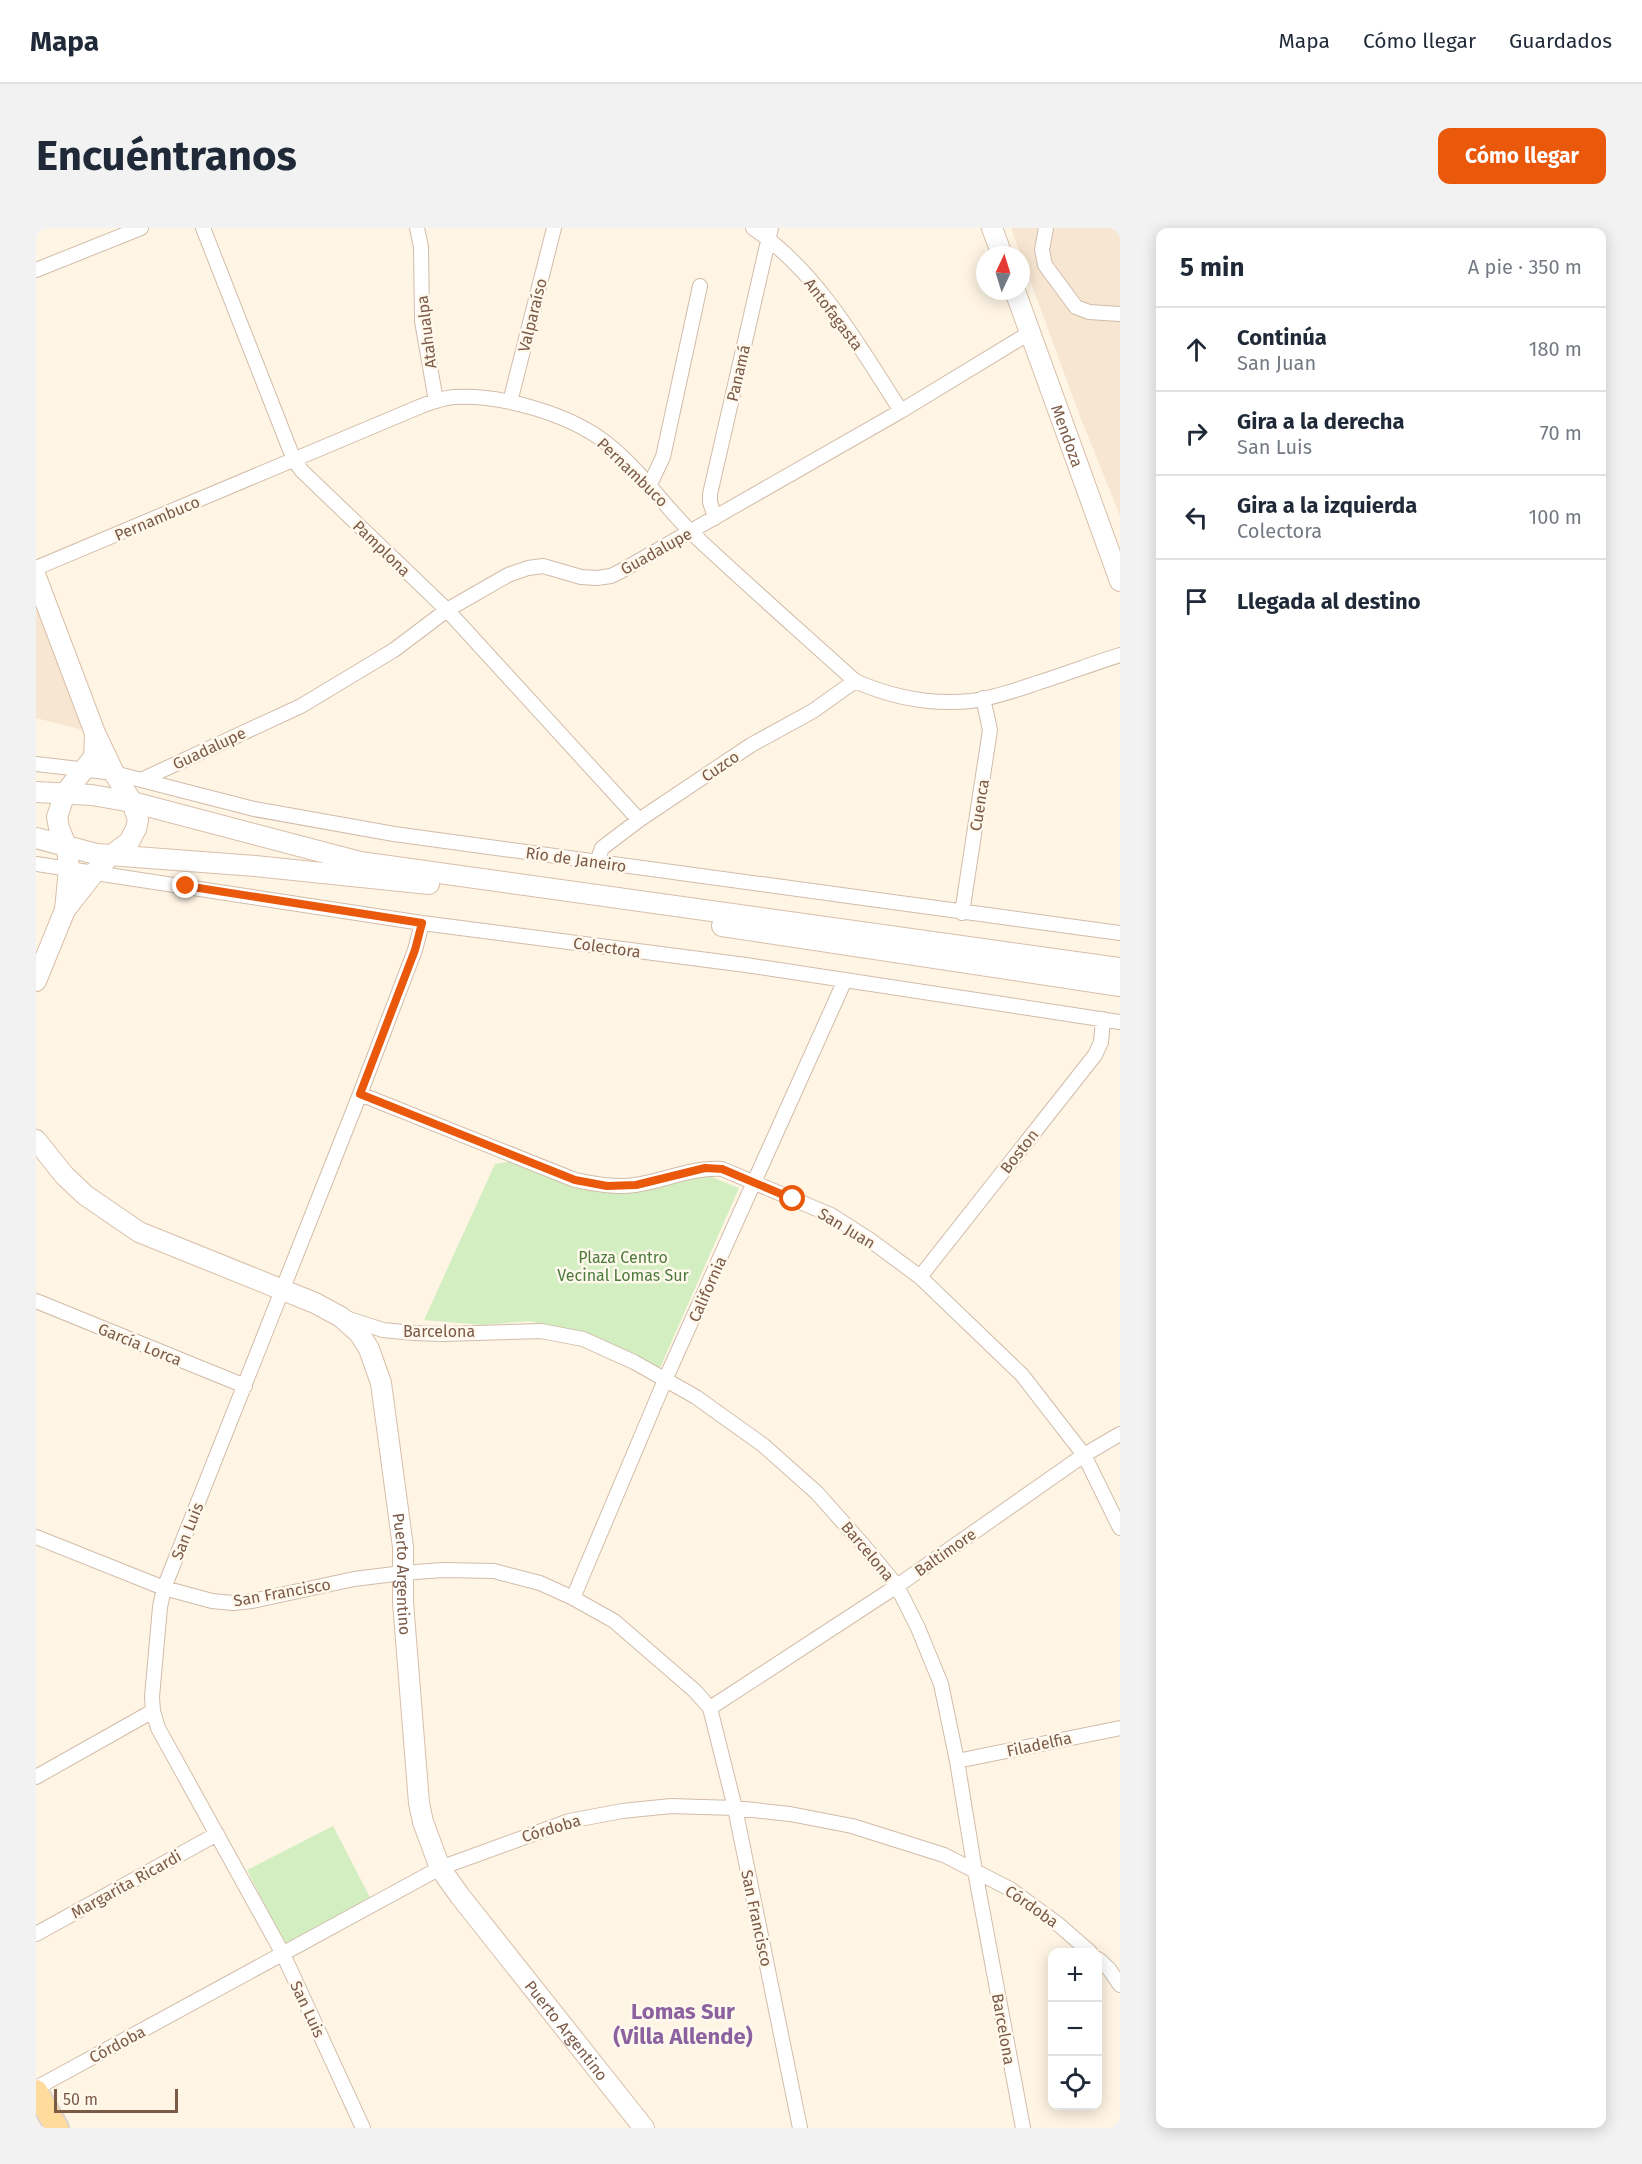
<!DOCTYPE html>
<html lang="es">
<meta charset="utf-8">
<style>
body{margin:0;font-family:"Fira Sans",sans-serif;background:#f2f2f3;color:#1f2937}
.controls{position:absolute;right:18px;bottom:18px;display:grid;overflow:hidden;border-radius:12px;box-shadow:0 3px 15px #0003}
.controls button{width:54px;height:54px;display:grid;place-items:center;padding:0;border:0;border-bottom:2px solid #e0e1e3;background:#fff;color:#1f2937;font:30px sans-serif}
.compass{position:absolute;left:940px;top:18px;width:54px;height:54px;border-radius:50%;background:#fff;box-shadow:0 3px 15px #0003;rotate:4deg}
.scale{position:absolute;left:18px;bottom:15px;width:124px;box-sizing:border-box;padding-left:6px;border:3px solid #7b5a47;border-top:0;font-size:16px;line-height:21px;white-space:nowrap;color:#7b5a47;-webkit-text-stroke:4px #fff8ed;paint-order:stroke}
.stop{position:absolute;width:18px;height:18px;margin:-14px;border:4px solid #ea580c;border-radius:50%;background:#fff}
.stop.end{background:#ea580c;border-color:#fff;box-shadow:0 2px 6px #0008}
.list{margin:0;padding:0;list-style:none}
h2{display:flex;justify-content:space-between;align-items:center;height:78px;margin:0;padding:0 24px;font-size:26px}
h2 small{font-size:20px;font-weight:400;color:#747a83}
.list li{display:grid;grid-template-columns:39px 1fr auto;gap:18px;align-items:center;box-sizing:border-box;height:84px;padding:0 24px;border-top:2px solid #e0e1e3}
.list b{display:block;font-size:22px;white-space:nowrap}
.list p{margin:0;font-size:20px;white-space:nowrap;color:#747a83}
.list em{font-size:20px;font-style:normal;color:#747a83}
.icon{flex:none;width:33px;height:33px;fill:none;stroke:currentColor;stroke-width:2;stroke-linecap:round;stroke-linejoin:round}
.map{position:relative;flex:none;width:1084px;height:1900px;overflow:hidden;border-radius:12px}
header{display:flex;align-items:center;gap:36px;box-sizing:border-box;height:84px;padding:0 30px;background:#fff;border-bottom:2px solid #e0e1e3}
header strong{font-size:28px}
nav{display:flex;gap:33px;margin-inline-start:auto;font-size:21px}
.intro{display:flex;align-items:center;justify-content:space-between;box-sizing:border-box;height:144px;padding:0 36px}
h1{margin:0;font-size:42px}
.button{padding:15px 27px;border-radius:12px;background:#ea580c;color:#fff;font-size:21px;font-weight:700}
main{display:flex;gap:36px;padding:0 36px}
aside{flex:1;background:#fff;border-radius:12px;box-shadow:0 3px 15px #0003}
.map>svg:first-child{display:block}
.residential{fill:#f7e7d2}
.green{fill:#d3eec1}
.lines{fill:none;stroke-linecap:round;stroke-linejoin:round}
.street-casing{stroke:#d2bca9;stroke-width:16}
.secondary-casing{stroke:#d8bfa9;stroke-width:22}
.primary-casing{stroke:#ddd4cf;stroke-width:26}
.street{stroke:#fff;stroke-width:14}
.secondary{stroke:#fff;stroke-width:20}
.primary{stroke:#ffdc9b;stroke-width:22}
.route{stroke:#ea580c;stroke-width:8}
.labels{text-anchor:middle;stroke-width:5;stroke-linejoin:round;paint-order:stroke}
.street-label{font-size:16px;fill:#7b5a47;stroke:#fff8ed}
.park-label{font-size:16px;fill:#4c7b3b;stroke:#fff8ed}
.district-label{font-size:22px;font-weight:bold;fill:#8b629f;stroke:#fff8ed}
</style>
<header>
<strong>Mapa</strong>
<nav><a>Mapa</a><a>Cómo llegar</a><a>Guardados</a></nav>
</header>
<div class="intro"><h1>Encuéntranos</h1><a class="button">Cómo llegar</a></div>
<main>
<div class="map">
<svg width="1084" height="1900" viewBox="0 0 1084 1900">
<rect width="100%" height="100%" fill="#fef5e5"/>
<path class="residential" d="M 975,0 L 1084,0 L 1084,288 L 1043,186 Z
M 0,348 L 59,505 L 0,490 Z"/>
<path class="green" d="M 477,933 L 513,947 L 572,965 L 671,947 L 703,960 L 624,1140 L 554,1106 L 493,1093 L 447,1097 L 388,1092 L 459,936 Z
M 297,1598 L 337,1675 L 250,1719 L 211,1642 Z"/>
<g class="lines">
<g class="street-casing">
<path id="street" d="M 167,0 L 258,232 L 266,243 L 411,382 L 603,592
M 381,0 L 385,19 L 386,93 L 400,173
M 717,0 C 783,45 823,118 865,183
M 1010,0 L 1006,22 L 1009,37 L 1040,79 L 1053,84 L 1084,86
M 0,42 L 105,0
M 474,174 L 518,0
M 614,256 L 627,229 L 664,58
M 679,290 L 674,274 L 674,266 L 735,0
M 0,340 L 383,179 C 395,174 406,170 418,169 C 464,166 533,186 569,214 C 603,240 626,276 657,306 C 710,356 765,404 819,453 C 855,469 895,477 935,473 C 958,470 980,462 1001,455 C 1029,446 1056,436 1084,427
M 0,536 L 78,545 L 218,581 L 358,606 L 1084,705
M 105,552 L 265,478 L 358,422 L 411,382 L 472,347 L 492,340 L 507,338 L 545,349 L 561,350 L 575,348 L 585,343 L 865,183 L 995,104
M 561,634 L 566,620 L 603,592 L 715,517 L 777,483 L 819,453
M 0,636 L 386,695 L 710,737 L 1084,794
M 926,685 L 954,502 L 947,470
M 324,866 L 539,952 C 560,956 579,960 599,957 C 629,953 655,939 686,941 L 795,987 L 834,1012 L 884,1049 L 986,1147 L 1048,1227 L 1084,1300
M 884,1049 L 1059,827 L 1065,814 L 1067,791
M 0,1073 L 209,1158
M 310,1090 L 347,1102 L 378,1105 L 406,1106 L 505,1103 L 547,1111 L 598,1134 L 660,1169 L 727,1217 L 781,1265 L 828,1318 L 861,1358 L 882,1400 L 905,1456 L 921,1533 L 939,1643 L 987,1900
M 0,1309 L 128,1360 L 176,1373 L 197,1375 L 216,1373 L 318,1351 L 366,1345 L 407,1342 L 458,1343 L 504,1355 L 537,1370 L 578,1393 L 659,1463 L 674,1480 L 699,1580 L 764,1900
M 537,1370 L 629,1152 L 809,752
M 674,1480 L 861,1358 L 1048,1227 L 1084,1206
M 921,1533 L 1084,1500
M 0,1549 L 117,1483
M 0,1706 L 181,1606
M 1062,1731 L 1073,1741 L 1084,1757
M 0,1860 L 404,1640 L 533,1593 L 586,1583 L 635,1578 L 699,1580 L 754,1586 L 816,1598 L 908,1627 L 974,1661 L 1023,1697 L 1054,1724
M 327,1900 L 247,1726 L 122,1500 L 117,1483 L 116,1469 L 124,1379 L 128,1360 L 324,866 L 379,722 L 386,695"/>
</g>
<g class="secondary-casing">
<g id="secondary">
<path d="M 956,0 L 966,27"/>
<path id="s1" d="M 979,63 L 1084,353"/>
<path d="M 0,349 L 59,505 L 78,545 L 96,574 L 102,592 L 100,601 L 93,614 L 74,628 L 58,645 L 29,682 L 0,753"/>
<path d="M 0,564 L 56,567 L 96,574 L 324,634 L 1084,740"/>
<path d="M 0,610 L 60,626 L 219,638 L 393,656"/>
<path d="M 29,682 L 33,641 L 31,620 L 23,600 L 21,589 L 29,565 L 58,529 L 59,508"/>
<path d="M 686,698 L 1084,758"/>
<path id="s2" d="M 0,912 L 28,947 L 49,967 L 103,1004 L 279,1075 L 305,1089 L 323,1105 L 333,1121 L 345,1155 L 367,1319 L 367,1374 L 383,1575 L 387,1594 L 404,1640 L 424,1668 L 608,1900"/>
</g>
</g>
<g class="primary-casing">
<path id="primary" d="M 0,1863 L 21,1900"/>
</g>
<use href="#street" class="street"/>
<use href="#secondary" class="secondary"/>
<use href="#primary" class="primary"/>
</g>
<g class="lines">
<path class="route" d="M 150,658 L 386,695 L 379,722 L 324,866 L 539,952 L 571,958 L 600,957 L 669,940 L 686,941 L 757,971"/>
</g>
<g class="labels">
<g class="street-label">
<text transform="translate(798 86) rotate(53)" y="6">Antofagasta</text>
<text transform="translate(496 87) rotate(-76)" y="6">Valparaíso</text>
<text transform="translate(390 104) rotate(-97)" y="6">Atahualpa</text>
<text transform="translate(702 145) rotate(-77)" y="6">Panamá</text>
<text dy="6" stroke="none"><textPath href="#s1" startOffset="154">Mendoza</textPath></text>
<text transform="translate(597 244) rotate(44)" y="6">Pernambuco</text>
<text transform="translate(121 290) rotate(-23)" y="6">Pernambuco</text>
<text transform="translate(346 320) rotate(44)" y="6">Pamplona</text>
<text transform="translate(620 323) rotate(-29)" y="6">Guadalupe</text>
<text transform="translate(173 520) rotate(-25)" y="6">Guadalupe</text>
<text transform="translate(684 538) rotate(-34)" y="6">Cuzco</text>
<text transform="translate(943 577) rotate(-81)" y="6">Cuenca</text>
<text transform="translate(540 631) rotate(8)" y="6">Río de Janeiro</text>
<text transform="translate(571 719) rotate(8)" y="6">Colectora</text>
<text transform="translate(983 923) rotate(-52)" y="6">Boston</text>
<text transform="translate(811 1000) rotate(31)" y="6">San Juan</text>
<text transform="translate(671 1061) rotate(-66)" y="6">California</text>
<text x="403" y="1109">Barcelona</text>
<text transform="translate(104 1116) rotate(22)" y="6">García Lorca</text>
<text transform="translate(151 1303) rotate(-68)" y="6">San Luis</text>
<text transform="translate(832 1323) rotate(50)" y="6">Barcelona</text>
<text transform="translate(909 1324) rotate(-35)" y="6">Baltimore</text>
<text dy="6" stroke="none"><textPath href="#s2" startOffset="630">Puerto Argentino</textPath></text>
<text transform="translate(246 1364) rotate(-10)" y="6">San Francisco</text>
<text transform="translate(1003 1516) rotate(-12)" y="6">Filadelfia</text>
<text transform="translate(515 1600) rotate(-17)" y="6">Córdoba</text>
<text transform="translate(90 1656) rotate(-29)" y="6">Margarita Ricardi</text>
<text transform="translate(996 1678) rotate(35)" y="6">Córdoba</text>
<text transform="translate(721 1690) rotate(78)" y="6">San Francisco</text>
<text transform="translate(272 1781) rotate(65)" y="6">San Luis</text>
<text transform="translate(968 1801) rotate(80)" y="6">Barcelona</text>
<text dy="6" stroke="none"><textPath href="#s2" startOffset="1134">Puerto Argentino</textPath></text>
<text transform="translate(81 1816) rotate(-28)" y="6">Córdoba</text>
</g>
<g class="park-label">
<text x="587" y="1035">Plaza Centro<tspan x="587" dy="18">Vecinal Lomas Sur</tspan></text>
</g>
<g class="district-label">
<text x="647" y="1791">Lomas Sur<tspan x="647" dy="25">(Villa Allende)</tspan></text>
</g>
</g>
</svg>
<div class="controls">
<button>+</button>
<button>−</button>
<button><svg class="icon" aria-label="locate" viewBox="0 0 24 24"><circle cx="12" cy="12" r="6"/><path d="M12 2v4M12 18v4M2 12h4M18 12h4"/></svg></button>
</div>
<svg class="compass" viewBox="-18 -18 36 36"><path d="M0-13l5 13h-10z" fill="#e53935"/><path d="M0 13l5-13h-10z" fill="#747a83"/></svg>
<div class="scale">50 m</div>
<div class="stop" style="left:757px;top:971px"></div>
<div class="stop end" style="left:150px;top:658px"></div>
</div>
<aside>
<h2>5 min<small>A pie · 350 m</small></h2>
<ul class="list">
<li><svg class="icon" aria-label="ahead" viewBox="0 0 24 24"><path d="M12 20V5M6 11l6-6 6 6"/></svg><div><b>Continúa</b><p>San Juan</p></div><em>180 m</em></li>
<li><svg class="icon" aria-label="right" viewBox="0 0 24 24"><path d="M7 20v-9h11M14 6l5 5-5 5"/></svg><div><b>Gira a la derecha</b><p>San Luis</p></div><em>70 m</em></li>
<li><svg class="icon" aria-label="left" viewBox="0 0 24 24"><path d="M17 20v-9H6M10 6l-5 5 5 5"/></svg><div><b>Gira a la izquierda</b><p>Colectora</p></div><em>100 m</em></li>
<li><svg class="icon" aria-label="arrive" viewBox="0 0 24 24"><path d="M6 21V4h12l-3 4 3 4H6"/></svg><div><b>Llegada al destino</b></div></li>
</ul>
</aside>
</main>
